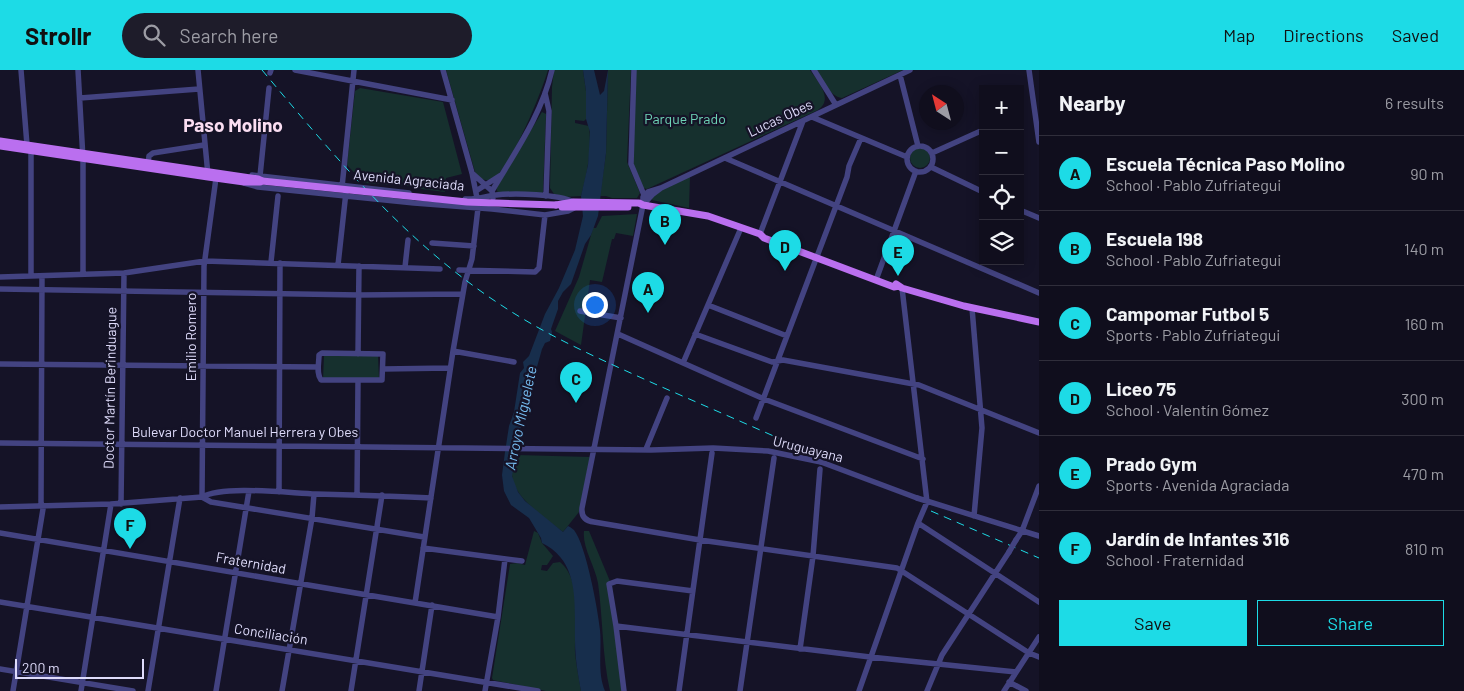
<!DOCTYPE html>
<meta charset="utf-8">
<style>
body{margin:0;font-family:Barlow,sans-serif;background:#1e1c2a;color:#f1f3f6}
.controls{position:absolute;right:15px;top:15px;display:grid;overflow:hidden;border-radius:0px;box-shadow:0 2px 12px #0003}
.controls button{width:45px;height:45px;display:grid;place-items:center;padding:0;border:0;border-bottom:1px solid #302e3b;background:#100e1d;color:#f1f3f6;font:25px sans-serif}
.compass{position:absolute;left:919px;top:15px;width:45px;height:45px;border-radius:50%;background:#100e1d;box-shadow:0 2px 12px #0003;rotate:324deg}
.scale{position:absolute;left:15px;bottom:12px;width:129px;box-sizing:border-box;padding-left:5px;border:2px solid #dfdcfb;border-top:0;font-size:14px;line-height:18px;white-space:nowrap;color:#dfdcfb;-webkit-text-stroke:4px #151327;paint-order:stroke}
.you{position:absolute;left:594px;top:234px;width:18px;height:18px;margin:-12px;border:4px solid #fff;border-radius:50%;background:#1a73e8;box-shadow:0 0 0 8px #1a73e833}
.badge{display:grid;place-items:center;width:32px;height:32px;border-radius:50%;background:#1ddbe6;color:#111;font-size:16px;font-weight:700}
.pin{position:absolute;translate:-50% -41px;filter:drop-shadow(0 1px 2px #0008)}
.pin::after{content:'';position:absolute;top:26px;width:18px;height:15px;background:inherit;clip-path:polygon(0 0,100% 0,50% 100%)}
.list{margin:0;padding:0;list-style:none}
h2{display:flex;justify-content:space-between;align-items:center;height:65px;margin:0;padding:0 20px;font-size:21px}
h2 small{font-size:16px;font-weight:400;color:#9c9ca4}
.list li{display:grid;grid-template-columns:32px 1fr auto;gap:15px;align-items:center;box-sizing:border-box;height:75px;padding:0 20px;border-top:1px solid #302e3b}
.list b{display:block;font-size:19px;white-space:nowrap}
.list p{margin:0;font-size:16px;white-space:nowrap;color:#9c9ca4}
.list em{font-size:16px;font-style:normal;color:#9c9ca4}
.actions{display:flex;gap:10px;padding:15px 20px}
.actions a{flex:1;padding:11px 0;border:1px solid #1ddbe6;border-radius:0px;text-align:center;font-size:18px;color:#1ddbe6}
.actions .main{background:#1ddbe6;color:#111}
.icon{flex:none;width:28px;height:28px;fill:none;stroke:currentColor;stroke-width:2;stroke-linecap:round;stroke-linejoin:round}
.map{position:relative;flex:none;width:1039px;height:621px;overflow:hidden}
header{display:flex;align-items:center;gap:30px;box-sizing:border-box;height:70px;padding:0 25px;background:#1ddbe6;color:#111}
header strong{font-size:24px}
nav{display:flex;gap:28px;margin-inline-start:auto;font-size:18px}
.search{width:350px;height:45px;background:#1e1c2a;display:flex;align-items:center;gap:12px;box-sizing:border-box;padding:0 18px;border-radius:28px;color:#9c9ca4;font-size:19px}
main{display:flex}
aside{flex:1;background:#100e1d}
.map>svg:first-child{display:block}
.green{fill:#16302e}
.water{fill:#172e4c}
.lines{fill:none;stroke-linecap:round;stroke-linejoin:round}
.minor{stroke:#434381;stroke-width:5.5}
.major{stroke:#ba6fef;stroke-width:7}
.rail{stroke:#1ddbe6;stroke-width:1;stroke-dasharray:8 6;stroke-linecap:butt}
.minor-bridge{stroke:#434381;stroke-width:5.5}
.major-bridge{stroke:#ba6fef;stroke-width:7}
.labels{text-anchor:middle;stroke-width:4.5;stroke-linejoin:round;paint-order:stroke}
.street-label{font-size:14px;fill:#dfdcfb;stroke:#151327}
.park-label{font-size:14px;fill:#6fd4b7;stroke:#151327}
.water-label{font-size:15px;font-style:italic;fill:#76bcf0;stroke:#151327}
.district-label{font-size:19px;font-weight:bold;fill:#fbdef2;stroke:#151327}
</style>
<header>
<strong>Strollr</strong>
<div class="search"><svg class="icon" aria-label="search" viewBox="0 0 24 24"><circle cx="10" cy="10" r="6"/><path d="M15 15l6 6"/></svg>Search here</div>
<nav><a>Map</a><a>Directions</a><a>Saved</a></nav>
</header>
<main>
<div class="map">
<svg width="1039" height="621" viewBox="0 0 1039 621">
<rect width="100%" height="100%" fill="#151327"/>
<path class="green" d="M 446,0 L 548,0 C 542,21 510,101 492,109 C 488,111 485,110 481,109 L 475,102 Z
M 554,0 L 583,0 L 586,21 L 586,49 L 584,51 L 575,50 L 575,53 L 589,56 C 592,79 587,105 581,126 L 565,127 L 554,124 L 550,118 L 552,17 Z
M 608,0 L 631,0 L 627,92 L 640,123 L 637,128 L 612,128 L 606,126 L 600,126 L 606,83 Z
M 636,0 L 810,0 C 818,12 834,29 818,40 L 647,119 L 643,118 L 633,96 Z
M 816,0 L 903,0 L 842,28 C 829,26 823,10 816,0 Z
M 360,18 L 443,32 L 462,104 L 446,108 L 445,122 L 421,119 L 420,117 L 364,113 L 347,95 L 355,21 Z
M 542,42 L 546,44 L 546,46 L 543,122 L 541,124 L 498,123 L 496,118 Z
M910 88a10 10 0 1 1 20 0a10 10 0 1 1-20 0Z
M 690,106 L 689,138 L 652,130 L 653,125 Z
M 637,144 L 633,166 L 616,163 L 614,169 L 612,169 L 602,212 L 590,210 L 581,275 L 555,261 L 579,207 L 593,158 L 596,158 L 602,146 Z
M 324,286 L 378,286 L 379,308 L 323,309 Z
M 517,385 L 590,387 L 579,442 L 563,462 C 548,450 511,426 512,404 C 512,398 515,391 517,385 Z
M 534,461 L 538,463 L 542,473 L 553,486 L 547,495 L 542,495 L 541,500 L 547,501 L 553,493 L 560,492 C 583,511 574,555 575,582 C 576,595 579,608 581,621 L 546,621 L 493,610 L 492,608 L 510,494 L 517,493 L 525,495 Z
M 584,461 L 589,461 L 612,516 L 624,621 L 610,621 C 602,585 603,549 598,513 C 595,496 582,477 584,461 Z"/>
<path class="water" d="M 583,0 L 594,0 L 600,25 L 604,21 L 608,0 L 606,83 L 598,146 L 591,165 L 585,174 L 571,214 L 563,222 L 558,231 L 558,239 L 551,259 L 552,262 L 550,271 L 545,273 L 542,279 L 523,347 L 512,406 L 518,422 L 525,431 L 563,462 L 568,456 C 569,456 574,460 574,460 C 586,475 598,540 600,560 C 602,580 597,602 605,621 L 581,621 C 578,605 575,588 575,571 C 574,535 581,492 542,473 L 541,468 L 529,448 L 511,435 L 504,421 L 502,405 L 505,382 L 509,356 L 514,342 L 520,303 L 524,298 L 523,292 L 529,286 L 545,244 L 559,218 L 575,180 L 583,146 L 581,126 L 588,95 L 590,62 L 586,49 L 586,21 Z"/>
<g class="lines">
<path class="minor" d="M 21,0 L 27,75
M 78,0 L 83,89 L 83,204
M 198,0 L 208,105
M 295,0 L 452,30
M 634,0 L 631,94 L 644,125
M 814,0 L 836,35
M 1029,0 L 1039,72
M 270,3 L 271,0
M 900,5 L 918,76
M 545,23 L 549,41 L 546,126
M 80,28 L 199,19
M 812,47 L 907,87
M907 89a13 13 0 1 1 26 0a13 13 0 1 1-26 0Z
M 932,83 L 983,60
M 725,88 L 1039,223
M 148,93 L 149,86 L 153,83 L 204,75
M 931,97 L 983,122
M 472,103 L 492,121
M 252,105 L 409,123
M 260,106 L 269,18
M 244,113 L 258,117 L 414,133 L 492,139 L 545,145 L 568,141 L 574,138
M 342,117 L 354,0
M 661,118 L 648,122 L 643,127 L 643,135 L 582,438 C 581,447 586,451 594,452 L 700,470 L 897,498 L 1029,583 L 1039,587
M 476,121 L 501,105
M 493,128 L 492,121 C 515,82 542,44 552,0
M 465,129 C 476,130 486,126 496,125 C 515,123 558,124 574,132
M 643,135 L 653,124 L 661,118 L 910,0
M 1020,140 L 1039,148
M 760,164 L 803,51
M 432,173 L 474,176
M 271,192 L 278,126
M 338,195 L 346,122
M 405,197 L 408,170
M 459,200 L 535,202 L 539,198 L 545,145
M 31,206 L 31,81
M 0,207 L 124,203 L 205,191 L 440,199
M 876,210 L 916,101
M 0,219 L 359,225 L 462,224
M 708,235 L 787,266
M 972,238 L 982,358 L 974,446
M 580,241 L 621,248
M 618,264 L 764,329 L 923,389
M 695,264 L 772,292 L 783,290 L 919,315 L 1039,363
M 453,281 L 514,292
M 322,283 L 383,284 L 382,310 L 321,310 C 316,303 319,294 319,285 Z
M 358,284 L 359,196
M 683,293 L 741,158
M 0,294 L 318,297
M 383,299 L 450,298
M 756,348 L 847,107 L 849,96 L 861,68
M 0,373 L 651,380 L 713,378 L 768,381 L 821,392
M 646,379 L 667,328
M 279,422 L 280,193
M 357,425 L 358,311
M 202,427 L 204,196 L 216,108
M 202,427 L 211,432 L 424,467
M 917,428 L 1039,466
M 121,434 L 124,203
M 0,437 L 111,434 L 202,427 C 224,415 288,423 316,424 C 354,425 392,426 431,428
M 918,453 L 1039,532
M 0,463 L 498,547
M 1016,470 L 1022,461 L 1039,416
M 423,478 L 522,491
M 0,532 L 538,621
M 415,533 L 453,281 L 465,212 L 472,189 L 478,138 L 477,128 L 472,103 L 443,0
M 616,556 L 870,587 L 1016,602
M 800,579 L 813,486 L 820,399
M 0,599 L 133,621
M 1009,612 L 1026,621
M 13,621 L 43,439 L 41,432 L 42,206
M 81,621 L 111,434
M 148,621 L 180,428
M 216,621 L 249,421
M 282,621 L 312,448 L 314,424
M 351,621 L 382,425
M 419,621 L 432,535
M 485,621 L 498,547 L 505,489
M 624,621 L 616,556 L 609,514 L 617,511 L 693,521
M 679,621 L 712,383
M 740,621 L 774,388
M 859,621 L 918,453 L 927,432 L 902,218
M 927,621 L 942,585 L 1009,482
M 1004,621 L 1039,567"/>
<path class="major" d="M 0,71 L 258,109 L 262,111
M 0,76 L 208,107 L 244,112 L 260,112
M 556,135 L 574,132 L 639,133 L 643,135 L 708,146 L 760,164 L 764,168 L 894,217 L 899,216
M 562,137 L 628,137
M 896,214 L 902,218 L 964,236 L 1039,252"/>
<path class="rail" d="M 262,0 C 334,86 406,173 501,235 C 549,267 602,290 655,314 C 712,339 770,364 827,390
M 931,441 L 1039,488"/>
<path class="minor-bridge" d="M 821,392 L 917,428
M 1009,482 L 1016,470"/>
<path class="major-bridge" d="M 262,111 L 467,132 L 556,135"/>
</g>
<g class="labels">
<g class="street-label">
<text transform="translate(780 48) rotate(-25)" y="5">Lucas Obes</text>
<text transform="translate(409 110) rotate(6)" y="5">Avenida Agraciada</text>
<text transform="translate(191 267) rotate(-90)" y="5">Emilio Romero</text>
<text transform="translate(110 318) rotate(-89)" y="5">Doctor Martín Berinduague</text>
<text x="245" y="367">Bulevar Doctor Manuel Herrera y Obes</text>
<text transform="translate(808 379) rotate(14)" y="5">Uruguayana</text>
<text transform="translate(251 493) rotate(10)" y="5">Fraternidad</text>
<text transform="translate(271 564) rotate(9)" y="5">Conciliación</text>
</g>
<g class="park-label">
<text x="685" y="54">Parque Prado</text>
</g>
<g class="water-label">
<text transform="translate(521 348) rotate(-78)" y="5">Arroyo Miguelete</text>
</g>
<g class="district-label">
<text x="233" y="62">Paso Molino</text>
</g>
</g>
</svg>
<div class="controls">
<button>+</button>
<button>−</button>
<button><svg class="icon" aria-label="locate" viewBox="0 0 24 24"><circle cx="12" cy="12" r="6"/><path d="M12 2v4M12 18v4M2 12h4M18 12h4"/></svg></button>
<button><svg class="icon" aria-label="layers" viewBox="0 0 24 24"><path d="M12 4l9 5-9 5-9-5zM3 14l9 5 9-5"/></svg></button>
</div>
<svg class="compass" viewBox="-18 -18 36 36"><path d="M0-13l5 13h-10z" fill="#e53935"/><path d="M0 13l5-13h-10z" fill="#9c9ca4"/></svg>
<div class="scale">200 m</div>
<div class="you"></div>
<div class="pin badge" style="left:648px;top:243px">A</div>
<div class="pin badge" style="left:665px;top:175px">B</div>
<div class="pin badge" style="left:576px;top:333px">C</div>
<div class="pin badge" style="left:785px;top:201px">D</div>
<div class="pin badge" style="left:898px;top:206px">E</div>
<div class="pin badge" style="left:130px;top:479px">F</div>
</div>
<aside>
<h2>Nearby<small>6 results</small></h2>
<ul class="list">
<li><span class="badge">A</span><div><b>Escuela Técnica Paso Molino</b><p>School · Pablo Zufriategui</p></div><em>90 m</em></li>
<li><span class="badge">B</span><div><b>Escuela 198</b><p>School · Pablo Zufriategui</p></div><em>140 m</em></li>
<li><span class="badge">C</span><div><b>Campomar Futbol 5</b><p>Sports · Pablo Zufriategui</p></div><em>160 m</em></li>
<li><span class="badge">D</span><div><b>Liceo 75</b><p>School · Valentín Gómez</p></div><em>300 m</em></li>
<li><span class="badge">E</span><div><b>Prado Gym</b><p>Sports · Avenida Agraciada</p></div><em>470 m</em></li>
<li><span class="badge">F</span><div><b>Jardín de Infantes 316</b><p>School · Fraternidad</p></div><em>810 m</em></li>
</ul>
<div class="actions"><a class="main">Save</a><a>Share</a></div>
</aside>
</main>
